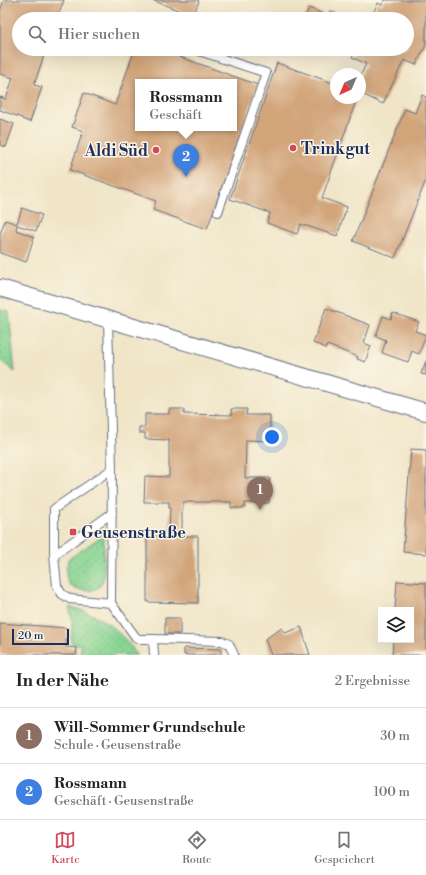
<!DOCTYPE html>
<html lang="de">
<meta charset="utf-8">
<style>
body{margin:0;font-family:"Libre Bodoni",serif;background:#f6f6f6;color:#222}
.controls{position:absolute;right:12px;bottom:12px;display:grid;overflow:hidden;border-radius:0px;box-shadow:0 4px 16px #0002}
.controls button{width:36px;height:36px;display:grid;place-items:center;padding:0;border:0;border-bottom:1px solid #e0e0e0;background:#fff;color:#222;font:20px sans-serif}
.compass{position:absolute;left:330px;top:68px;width:36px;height:36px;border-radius:50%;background:#fff;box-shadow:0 4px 16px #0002;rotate:224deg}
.scale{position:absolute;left:12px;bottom:10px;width:57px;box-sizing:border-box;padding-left:4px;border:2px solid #1b2f5e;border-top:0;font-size:11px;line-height:14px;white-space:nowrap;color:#1b2f5e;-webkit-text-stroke:3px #fcf5e5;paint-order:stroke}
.you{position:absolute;left:272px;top:437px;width:14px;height:14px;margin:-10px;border:3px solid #fff;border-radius:50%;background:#1a73e8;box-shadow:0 0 0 6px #1a73e833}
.badge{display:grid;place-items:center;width:26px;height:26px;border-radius:50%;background:#d1495b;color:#fff;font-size:13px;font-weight:700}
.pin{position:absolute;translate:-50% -33px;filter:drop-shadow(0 1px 2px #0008)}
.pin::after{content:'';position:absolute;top:21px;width:14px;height:12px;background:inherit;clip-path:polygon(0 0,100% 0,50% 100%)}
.popup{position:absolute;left:135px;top:79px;width:102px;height:52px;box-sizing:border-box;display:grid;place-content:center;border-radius:0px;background:#fff;filter:drop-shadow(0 1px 3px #0005);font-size:13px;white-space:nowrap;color:#767676}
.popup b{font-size:15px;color:#222}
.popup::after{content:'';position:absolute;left:50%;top:100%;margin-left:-8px;border:8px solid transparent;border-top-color:#fff}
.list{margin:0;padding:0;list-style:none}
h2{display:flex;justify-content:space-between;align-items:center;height:52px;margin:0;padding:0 16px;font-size:17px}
h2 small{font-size:13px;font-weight:400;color:#767676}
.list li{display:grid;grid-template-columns:26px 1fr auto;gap:12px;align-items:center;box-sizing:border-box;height:56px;padding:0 16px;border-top:1px solid #e0e0e0}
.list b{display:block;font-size:15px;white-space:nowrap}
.list p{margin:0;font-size:13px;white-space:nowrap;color:#767676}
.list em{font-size:13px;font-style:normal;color:#767676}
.icon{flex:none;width:22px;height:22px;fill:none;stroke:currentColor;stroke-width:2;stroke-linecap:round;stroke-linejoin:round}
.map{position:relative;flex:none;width:426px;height:655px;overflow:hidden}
.search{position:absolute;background:#fff;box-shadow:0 4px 16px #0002;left:12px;right:12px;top:12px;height:44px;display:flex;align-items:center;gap:10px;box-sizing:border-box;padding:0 14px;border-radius:22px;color:#767676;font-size:15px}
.sheet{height:164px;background:#fff}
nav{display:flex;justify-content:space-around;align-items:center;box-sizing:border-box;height:56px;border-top:1px solid #e0e0e0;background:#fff;font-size:11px;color:#767676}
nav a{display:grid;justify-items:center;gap:2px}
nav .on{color:#d1495b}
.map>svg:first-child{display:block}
.grass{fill:url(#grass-dots);stroke:#528278}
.building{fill:#d1a47a;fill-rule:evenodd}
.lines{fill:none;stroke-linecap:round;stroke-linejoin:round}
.lane-casing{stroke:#666f83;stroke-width:10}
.street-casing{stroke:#666f83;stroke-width:18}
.lane{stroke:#fff;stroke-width:8}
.street{stroke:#fff;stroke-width:16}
.poi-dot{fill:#d1495b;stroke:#fcf5e5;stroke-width:1.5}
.labels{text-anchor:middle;stroke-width:3;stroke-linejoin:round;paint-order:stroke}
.poi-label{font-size:16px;font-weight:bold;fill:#1b2f5e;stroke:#fcf5e5;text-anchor:start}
</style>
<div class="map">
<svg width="426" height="655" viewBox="0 0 426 655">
<defs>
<pattern id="grass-dots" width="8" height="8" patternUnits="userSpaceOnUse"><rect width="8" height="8" fill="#88d492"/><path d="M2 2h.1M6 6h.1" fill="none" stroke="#75b680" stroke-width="1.8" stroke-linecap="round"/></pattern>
</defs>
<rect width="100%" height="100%" fill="#fcf5e5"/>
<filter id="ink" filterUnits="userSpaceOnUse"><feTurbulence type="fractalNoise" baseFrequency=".025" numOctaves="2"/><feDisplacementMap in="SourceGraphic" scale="8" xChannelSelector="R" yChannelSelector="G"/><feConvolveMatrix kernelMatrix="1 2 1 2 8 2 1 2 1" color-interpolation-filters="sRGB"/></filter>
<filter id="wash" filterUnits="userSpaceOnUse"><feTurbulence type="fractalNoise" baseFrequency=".012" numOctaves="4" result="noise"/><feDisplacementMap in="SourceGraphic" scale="16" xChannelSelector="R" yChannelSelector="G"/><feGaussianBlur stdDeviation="0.9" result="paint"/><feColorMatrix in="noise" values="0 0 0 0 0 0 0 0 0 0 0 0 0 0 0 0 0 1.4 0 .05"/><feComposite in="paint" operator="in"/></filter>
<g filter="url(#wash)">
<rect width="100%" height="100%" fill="#f0e5c7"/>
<path class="grass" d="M 0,310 L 9,312 L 15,372 L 0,360 Z
M 102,536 L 104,538 L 104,577 C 103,580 102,583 100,586 C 96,590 90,591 85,590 C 73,590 67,586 66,573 C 66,568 67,563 70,558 Z
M 69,607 C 97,612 122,631 137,655 L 80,655 L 81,645 L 71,643 L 72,620 Z"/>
<g id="blocks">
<path class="building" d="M 4,0 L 64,0 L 57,19 L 19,19 L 19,49 L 46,49 L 34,85 L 42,87 L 30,122 L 22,119 L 22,118 L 0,110 L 0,97 L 6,99 L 13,78 L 0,74 L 0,11 Z
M 152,0 L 197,0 L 199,1 L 193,16 Z
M 385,0 L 426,0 L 426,45 L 416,65 L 404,60 L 383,104 L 360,93 L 360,77 L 366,64 L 352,57 L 356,49 L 407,49 L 407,19 L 370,19 L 378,3 L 382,5 Z
M 309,8 L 328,16 L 330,11 L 348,19 L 304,19 Z
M 135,49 L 158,49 L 258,85 L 207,229 L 153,210 L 156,201 L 70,170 L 83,131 L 72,127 L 84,93 L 115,105 ZM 138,82 L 234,82 L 234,128 L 138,128 Z
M 277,63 L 336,84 L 336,98 L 357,98 L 322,198 L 347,207 L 337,236 L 301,224 L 297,234 L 267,223 L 270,213 L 230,199 Z
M 422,95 L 426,97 L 426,180 L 395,258 L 353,241 L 405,109 L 415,113 Z
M 0,119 L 14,124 L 6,147 L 0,145 Z
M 22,208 L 42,215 L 36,231 L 17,225 L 16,230 L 34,237 L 26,262 L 0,253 L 0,234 L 5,220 L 17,224 Z
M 326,308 L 370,325 L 364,343 L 371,346 L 365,362 L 357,359 L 358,357 L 343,351 L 327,345 L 326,348 L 313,343 Z
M 393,313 L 419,322 L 415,331 L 426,335 L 419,354 L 412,351 L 408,362 L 382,353 L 386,340 L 376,336 L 383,316 L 391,319 Z
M 426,361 L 426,375 L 421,374 Z
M 169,409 L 184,409 L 184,414 L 232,415 L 231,409 L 247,409 L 246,415 L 270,415 L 270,441 L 246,440 L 245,478 L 270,478 L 269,503 L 245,503 L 245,508 L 231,508 L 231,502 L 183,502 L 183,508 L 182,508 L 182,536 L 198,536 L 198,603 L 147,602 L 147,536 L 169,536 L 170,507 L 169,507 L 169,502 L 144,502 L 145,476 L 169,477 L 169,440 L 145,439 L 145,433 L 139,433 L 139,427 L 145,427 L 145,414 L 169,414 Z
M 411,449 L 426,450 L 426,554 L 403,552 Z
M 397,581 L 426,583 L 426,655 L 392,655 L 393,640 L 411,640 L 411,610 L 395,610 Z
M 165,618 L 180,618 L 180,634 L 165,634 Z
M 0,623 L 67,628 L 66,647 L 77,648 L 76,655 L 0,655 Z
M 301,627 L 310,655 L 271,655 L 265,639 L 282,628 L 285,633 Z
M 184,648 L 221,649 L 221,655 L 184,655 Z"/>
</g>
</g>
<g filter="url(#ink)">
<use href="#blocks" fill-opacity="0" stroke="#666f83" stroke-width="1"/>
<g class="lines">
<g class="lane-casing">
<path id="lane" d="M 193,49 L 266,73 L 218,212
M 108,320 L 112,469 L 111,603 L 137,639 L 153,639 L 154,655
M 54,555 L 112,513
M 111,603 L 70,599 L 62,594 L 57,586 L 54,555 L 54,509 L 112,469
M 153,639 L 222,641 L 229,644 L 234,655"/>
</g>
<g class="street-casing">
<path id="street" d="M 0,288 L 426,412"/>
</g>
<use href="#lane" class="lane"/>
<use href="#street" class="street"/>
</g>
</g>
<g class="poi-dot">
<circle cx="293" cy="148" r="4"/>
<circle cx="156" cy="150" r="4"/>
<rect x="69" y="528" width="8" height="8" rx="2"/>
</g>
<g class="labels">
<g class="poi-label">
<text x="301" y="154">Trinkgut</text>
<text x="148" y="156" text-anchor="end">Aldi Süd</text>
<text x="81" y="538">Geusenstraße</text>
</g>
</g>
</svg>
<div class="controls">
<button><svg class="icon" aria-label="layers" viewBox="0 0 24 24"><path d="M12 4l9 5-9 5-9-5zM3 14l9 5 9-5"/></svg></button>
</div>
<svg class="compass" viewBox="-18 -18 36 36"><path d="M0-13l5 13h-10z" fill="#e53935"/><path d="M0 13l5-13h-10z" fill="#767676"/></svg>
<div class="scale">20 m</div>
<div class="you"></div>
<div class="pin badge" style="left:260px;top:510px;background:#8d6e63">1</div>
<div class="pin badge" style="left:186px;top:177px;background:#3f7fe0">2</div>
<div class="popup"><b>Rossmann</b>Geschäft</div>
<div class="search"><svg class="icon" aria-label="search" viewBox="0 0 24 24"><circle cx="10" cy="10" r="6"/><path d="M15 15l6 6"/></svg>Hier suchen</div>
</div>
<section class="sheet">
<h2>In der Nähe<small>2 Ergebnisse</small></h2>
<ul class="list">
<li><span class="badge" style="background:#8d6e63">1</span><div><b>Will-Sommer Grundschule</b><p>Schule · Geusenstraße</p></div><em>30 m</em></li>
<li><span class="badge" style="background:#3f7fe0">2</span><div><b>Rossmann</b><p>Geschäft · Geusenstraße</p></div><em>100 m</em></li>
</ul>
</section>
<nav>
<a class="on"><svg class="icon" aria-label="map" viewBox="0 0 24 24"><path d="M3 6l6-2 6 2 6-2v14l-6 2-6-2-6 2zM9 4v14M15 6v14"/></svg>Karte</a>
<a><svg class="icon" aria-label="directions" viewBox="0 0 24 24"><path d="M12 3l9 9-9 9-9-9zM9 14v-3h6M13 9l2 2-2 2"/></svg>Route</a>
<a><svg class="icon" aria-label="saved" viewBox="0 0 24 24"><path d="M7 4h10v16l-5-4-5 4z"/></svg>Gespeichert</a>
</nav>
